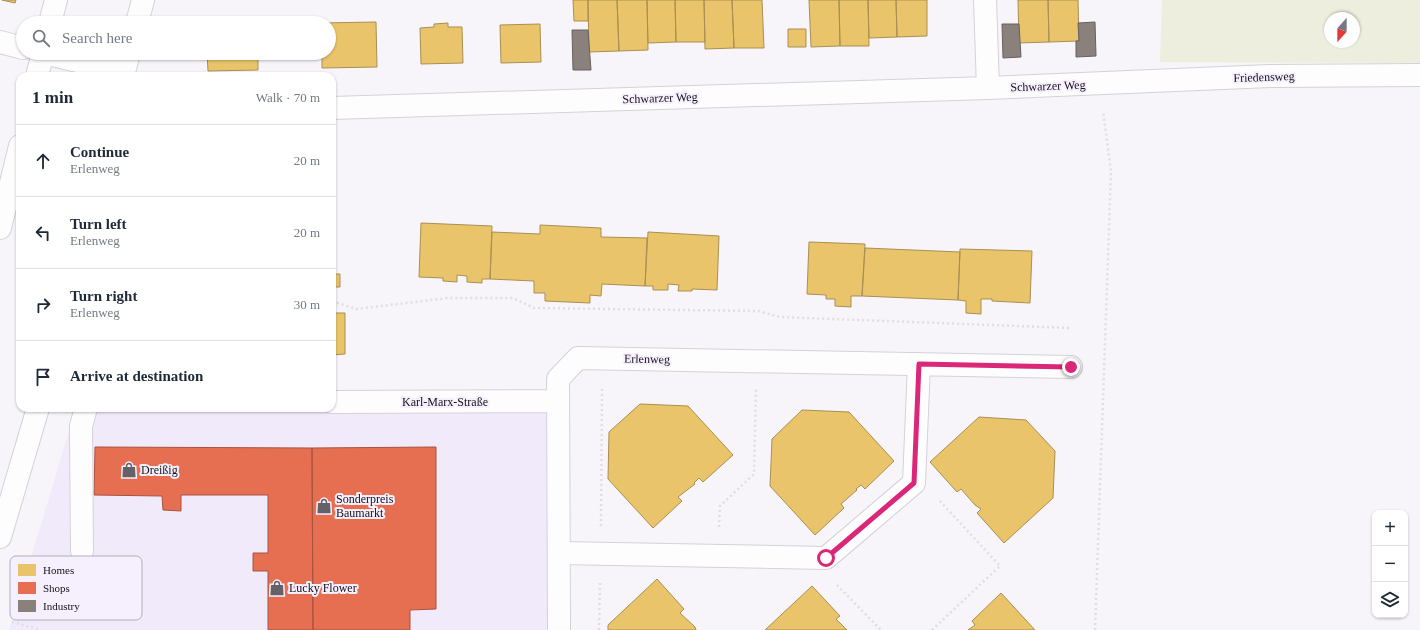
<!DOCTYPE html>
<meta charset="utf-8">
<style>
body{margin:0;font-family:Georgia,serif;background:#f2f2f3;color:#1f2937}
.controls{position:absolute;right:12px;bottom:12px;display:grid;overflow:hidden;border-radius:8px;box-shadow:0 1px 3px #0004}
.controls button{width:36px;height:36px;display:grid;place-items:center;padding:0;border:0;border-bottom:1px solid #e0e1e3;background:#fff;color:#1f2937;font:20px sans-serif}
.compass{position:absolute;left:1324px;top:12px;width:36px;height:36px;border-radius:50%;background:#fff;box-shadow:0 1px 3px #0004;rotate:201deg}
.stop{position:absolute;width:12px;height:12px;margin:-9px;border:3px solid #db2777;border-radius:50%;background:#fff}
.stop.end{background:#db2777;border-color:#fff;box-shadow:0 1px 4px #0008}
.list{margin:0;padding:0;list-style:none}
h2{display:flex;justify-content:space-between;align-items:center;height:52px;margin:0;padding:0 16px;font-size:17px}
h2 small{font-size:13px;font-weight:400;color:#747a83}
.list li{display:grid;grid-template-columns:26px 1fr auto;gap:12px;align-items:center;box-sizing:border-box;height:72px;padding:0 16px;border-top:1px solid #e0e1e3}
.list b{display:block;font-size:15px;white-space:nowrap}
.list p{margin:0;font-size:13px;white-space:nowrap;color:#747a83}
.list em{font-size:13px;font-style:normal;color:#747a83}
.icon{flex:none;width:22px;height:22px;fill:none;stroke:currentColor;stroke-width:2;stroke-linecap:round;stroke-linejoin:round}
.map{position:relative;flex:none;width:1420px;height:630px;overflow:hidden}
.search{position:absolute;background:#fff;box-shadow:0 1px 3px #0004;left:16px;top:16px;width:320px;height:44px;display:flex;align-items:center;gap:10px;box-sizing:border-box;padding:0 14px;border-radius:22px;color:#747a83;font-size:15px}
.panel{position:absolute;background:#fff;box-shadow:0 1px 3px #0004;left:16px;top:72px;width:320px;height:340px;border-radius:12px}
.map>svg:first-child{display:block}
.built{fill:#f1eafb}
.green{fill:#edeede;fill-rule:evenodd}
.homes{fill:#e9c46a;stroke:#a98f52}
.shops{fill:#e76f51;stroke:#a85340}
.industry{fill:#8a817c;stroke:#67605e}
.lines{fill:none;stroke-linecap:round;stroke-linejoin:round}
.minor-casing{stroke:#d4d2d8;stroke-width:24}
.major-casing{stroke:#d4d2d8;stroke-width:24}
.path{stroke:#dfdfe0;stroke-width:2.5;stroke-dasharray:2 3;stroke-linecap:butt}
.minor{stroke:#fefdfe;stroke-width:22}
.major{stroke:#fefdfe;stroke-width:22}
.route{stroke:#db2777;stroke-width:5}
.labels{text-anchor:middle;stroke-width:4;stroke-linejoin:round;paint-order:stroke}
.street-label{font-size:12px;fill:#151219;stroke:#f6f0fe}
.poi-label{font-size:12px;fill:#151219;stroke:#f6f0fe;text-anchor:start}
.key{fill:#f6f0fe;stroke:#b2adb9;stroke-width:1}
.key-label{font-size:11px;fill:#151219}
</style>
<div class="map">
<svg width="1420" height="630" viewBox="0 0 1420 630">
<rect width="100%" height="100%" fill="#f7f4fa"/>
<path class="built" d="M 552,407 L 550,630 L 9,630 L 76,408 Z"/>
<path class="green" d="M 1162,0 L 1420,0 L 1420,63 L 1160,62 ZM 1330,18 L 1354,18 L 1354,42 L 1330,42 Z"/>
<path class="homes" d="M 2,0 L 16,0 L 15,3 Z
M 573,0 L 588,0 L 588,21 L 574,21 Z
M 588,0 L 617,0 L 619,51 L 589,52 Z
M 617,0 L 647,0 L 648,50 L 619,51 Z
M 647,0 L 675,0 L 676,42 L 648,43 Z
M 675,0 L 704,0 L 705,42 L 676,42 Z
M 704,0 L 732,0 L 734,48 L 705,49 Z
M 732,0 L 762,0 L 764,48 L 734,48 Z
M 809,0 L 839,0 L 840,46 L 811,47 Z
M 839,0 L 868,0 L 869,46 L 840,46 Z
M 868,0 L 896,0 L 897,37 L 869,38 Z
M 896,0 L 927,0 L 927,36 L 897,37 Z
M 1018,0 L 1048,0 L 1049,42 L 1019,43 Z
M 1048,0 L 1078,0 L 1079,41 L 1049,42 Z
M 257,17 L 257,23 L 207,23 L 206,19 Z
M 376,22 L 377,67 L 322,68 L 322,53 L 329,53 L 329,23 L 321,23 Z
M 448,23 L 448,27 L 462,27 L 463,63 L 421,64 L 420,28 L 434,27 L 434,24 Z
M 540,24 L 541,62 L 501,63 L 500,25 Z
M 788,29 L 806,29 L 806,47 L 788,47 Z
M 207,53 L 258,53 L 258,70 L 208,71 Z
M 421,223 L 492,226 L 490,279 L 482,279 L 482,283 L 467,282 L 467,276 L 457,275 L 457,282 L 443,281 L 443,278 L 419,277 Z
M 540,225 L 601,228 L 601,237 L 647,238 L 645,286 L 602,284 L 601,296 L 590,295 L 590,303 L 545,301 L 545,293 L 534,293 L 534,281 L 490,279 L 492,232 L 540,234 Z
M 648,232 L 719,236 L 717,290 L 692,289 L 692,291 L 678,291 L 679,285 L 668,284 L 668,290 L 653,290 L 653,286 L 645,286 Z
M 809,242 L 865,244 L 862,296 L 851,296 L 851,307 L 835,306 L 835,299 L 826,299 L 826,295 L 807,294 Z
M 865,248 L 960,252 L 958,300 L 862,296 Z
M 960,249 L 1032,251 L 1030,303 L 992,301 L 992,299 L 981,299 L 981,314 L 966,313 L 966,301 L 958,300 Z
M 332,274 L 340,274 L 340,287 L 332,287 Z
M 332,313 L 345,313 L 345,354 L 332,355 Z
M 640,404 L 688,406 L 733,455 L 703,482 L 699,478 L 694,483 L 695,484 L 678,497 L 682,501 L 653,528 L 608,479 L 609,432 Z
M 802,410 L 849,412 L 894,461 L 865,489 L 861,485 L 856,489 L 857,490 L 841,504 L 844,508 L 815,535 L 770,486 L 772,439 Z
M 979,417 L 1026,420 L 1055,451 L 1053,498 L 1004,543 L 977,513 L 981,509 L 975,505 L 961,489 L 957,492 L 930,462 Z
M 657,579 L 684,609 L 680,613 L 695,627 L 696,630 L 608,630 L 608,625 Z
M 812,586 L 840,616 L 836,619 L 847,630 L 765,630 Z
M 1001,593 L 1035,630 L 968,630 L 975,625 L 972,621 Z"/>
<path class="shops" d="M 95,447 L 312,448 L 313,630 L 268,630 L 268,571 L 253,571 L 253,553 L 268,553 L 268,495 L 181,495 L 181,511 L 163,510 L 162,496 L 94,495 Z
M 436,447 L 436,609 L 410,610 L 410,630 L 313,630 L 312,448 Z"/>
<path class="industry" d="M 1095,22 L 1096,56 L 1076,57 L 1076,41 L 1079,41 L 1078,23 Z
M 1002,24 L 1019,24 L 1021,57 L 1003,58 Z
M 572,30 L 588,30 L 591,70 L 573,70 Z"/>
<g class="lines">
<g class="minor-casing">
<path id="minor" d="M 985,0 L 988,88
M 50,23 L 56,0
M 0,42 L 23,48
M 44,53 L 124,72
M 37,76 L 43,53
M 332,108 L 988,88 L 1270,76 L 1420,75
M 0,228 L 20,146
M 332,402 L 558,401
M 82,551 L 81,426 L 86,408
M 559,553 L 826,558 L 914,483 L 919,364
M 559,630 L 558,379 L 578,358 L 1071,367"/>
</g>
<g class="major-casing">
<path id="major" d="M 137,23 L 143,0
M 123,76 L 129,53
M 0,537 L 38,408"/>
</g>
<path class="path" d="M 332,302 L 338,303 L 356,309 L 448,298 L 513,298 L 534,308 L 758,311 L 780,317 L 1071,328
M 601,526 L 602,387
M 719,527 L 720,506 L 754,474 L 756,389
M 837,585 L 881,630
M 12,622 L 41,630
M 599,630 L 600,583
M 932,630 L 1000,566 L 938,499
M 1095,630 L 1111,171 L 1103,111"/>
<use href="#minor" class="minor"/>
<use href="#major" class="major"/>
</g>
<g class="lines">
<path class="route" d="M 826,558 L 914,483 L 919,364 L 1071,367"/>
</g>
<defs>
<g id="shop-bare" transform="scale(1.2)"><path d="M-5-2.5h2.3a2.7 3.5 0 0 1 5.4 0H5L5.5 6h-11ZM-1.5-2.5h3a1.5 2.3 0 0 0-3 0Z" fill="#646168" stroke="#f6f0fe" stroke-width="2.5" paint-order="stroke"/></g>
</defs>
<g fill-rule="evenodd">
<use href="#shop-bare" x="129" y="470"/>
<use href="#shop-bare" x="324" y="506"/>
<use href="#shop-bare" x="277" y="588"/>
</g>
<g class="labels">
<g class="street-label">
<text transform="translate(1264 77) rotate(-2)" y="4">Friedensweg</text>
<text transform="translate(1048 86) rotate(-2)" y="4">Schwarzer Weg</text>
<text transform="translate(660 98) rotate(-2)" y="4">Schwarzer Weg</text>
<text transform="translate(647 359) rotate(1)" y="4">Erlenweg</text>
<text x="445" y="406">Karl-Marx-Straße</text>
</g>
<g class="poi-label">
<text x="141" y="474">Dreißig</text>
<text x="336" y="503">Sonderpreis<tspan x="336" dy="14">Baumarkt</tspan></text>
<text x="289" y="592">Lucky Flower</text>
</g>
</g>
<rect x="10" y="556" width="132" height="64" rx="6" class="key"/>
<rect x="18" y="564" width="18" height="12" fill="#e9c46a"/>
<rect x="18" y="582" width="18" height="12" fill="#e76f51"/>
<rect x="18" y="600" width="18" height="12" fill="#8a817c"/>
<g class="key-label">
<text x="43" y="574">Homes</text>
<text x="43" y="592">Shops</text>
<text x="43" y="610">Industry</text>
</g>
</svg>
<div class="controls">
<button>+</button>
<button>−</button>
<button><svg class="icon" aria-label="layers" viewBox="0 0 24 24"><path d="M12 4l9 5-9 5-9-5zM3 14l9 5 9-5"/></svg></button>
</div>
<svg class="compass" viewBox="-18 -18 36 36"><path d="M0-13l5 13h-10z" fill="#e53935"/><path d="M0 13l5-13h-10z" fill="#747a83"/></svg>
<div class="stop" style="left:826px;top:558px"></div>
<div class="stop end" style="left:1071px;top:367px"></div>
<div class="search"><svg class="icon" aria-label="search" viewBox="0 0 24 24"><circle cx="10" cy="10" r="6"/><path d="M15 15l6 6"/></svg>Search here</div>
<section class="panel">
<h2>1 min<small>Walk · 70 m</small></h2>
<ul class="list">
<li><svg class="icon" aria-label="ahead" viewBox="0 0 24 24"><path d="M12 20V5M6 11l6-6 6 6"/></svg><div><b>Continue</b><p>Erlenweg</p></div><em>20 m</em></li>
<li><svg class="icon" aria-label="left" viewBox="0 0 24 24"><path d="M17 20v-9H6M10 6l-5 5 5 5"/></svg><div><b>Turn left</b><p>Erlenweg</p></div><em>20 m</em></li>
<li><svg class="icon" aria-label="right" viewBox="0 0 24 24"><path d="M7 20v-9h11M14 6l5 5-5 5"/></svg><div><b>Turn right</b><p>Erlenweg</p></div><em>30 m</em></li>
<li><svg class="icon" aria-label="arrive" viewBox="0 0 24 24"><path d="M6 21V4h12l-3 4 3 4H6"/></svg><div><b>Arrive at destination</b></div></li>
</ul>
</section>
</div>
